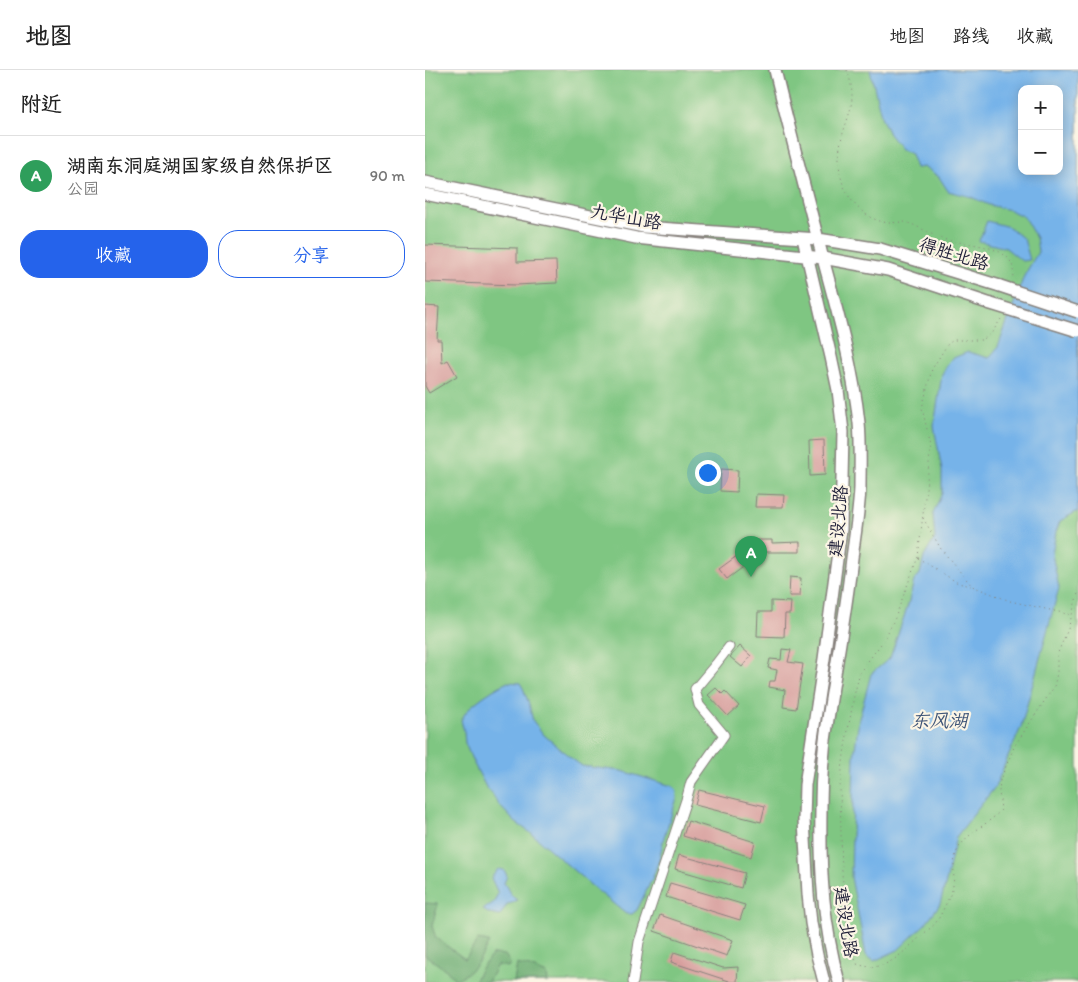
<!DOCTYPE html>
<html lang="zh">
<meta charset="utf-8">
<style>
body{margin:0;font-family:Itim,"LXGW WenKai TC",sans-serif;background:#f2f2f2;color:#222}
.controls{position:absolute;right:15px;top:15px;display:grid;overflow:hidden;border-radius:10px;box-shadow:0 2px 12px #0003}
.controls button{width:45px;height:45px;display:grid;place-items:center;padding:0;border:0;border-bottom:1px solid #e0e0e0;background:#fff;color:#222;font:25px sans-serif}
.you{position:absolute;left:282px;top:402px;width:18px;height:18px;margin:-12px;border:4px solid #fff;border-radius:50%;background:#1a73e8;box-shadow:0 0 0 8px #1a73e833}
.badge{display:grid;place-items:center;width:32px;height:32px;border-radius:50%;background:#2563eb;color:#fff;font-size:16px;font-weight:700}
.pin{position:absolute;translate:-50% -41px;filter:drop-shadow(0 1px 2px #0008)}
.pin::after{content:'';position:absolute;top:26px;width:18px;height:15px;background:inherit;clip-path:polygon(0 0,100% 0,50% 100%)}
.list{margin:0;padding:0;list-style:none}
h2{display:flex;justify-content:space-between;align-items:center;height:65px;margin:0;padding:0 20px;font-size:21px}
h2 small{font-size:16px;font-weight:400;color:#767676}
.list li{display:grid;grid-template-columns:32px 1fr auto;gap:15px;align-items:center;box-sizing:border-box;height:80px;padding:0 20px;border-top:1px solid #e0e0e0}
.list b{display:block;font-size:19px;white-space:nowrap}
.list p{margin:0;font-size:16px;white-space:nowrap;color:#767676}
.list em{font-size:16px;font-style:normal;color:#767676}
.actions{display:flex;gap:10px;padding:15px 20px}
.actions a{flex:1;padding:11px 0;border:1px solid #2563eb;border-radius:20px;text-align:center;font-size:18px;color:#2563eb}
.actions .main{background:#2563eb;color:#fff}
.map{position:relative;flex:none;width:653px;height:912px;overflow:hidden}
header{display:flex;align-items:center;gap:30px;box-sizing:border-box;height:70px;padding:0 25px;background:#fff;border-bottom:1px solid #e0e0e0}
header strong{font-size:24px}
nav{display:flex;gap:28px;margin-inline-start:auto;font-size:18px}
main{display:flex}
aside{flex:1;background:#fff}
.map>svg:first-child{display:block}
.green{fill:#7fc682;stroke:#50745e;fill-rule:evenodd}
.forest{fill:#67ab70;stroke:#446656}
.water{fill:#76b3e9;stroke:#4c6a92;fill-rule:evenodd}
.building{fill:#d79e9d}
.lines{fill:none;stroke-linecap:round;stroke-linejoin:round}
.minor-casing{stroke:#86807b;stroke-width:11}
.major-casing{stroke:#86807b;stroke-width:14}
.path{stroke:#86807b;stroke-width:1;stroke-dasharray:1 4;stroke-linecap:butt}
.minor{stroke:#fff;stroke-width:9}
.major{stroke:#fff;stroke-width:11}
.major-bridge-casing{stroke:#86807b;stroke-width:14;stroke-linecap:butt}
.major-bridge{stroke:#fff;stroke-width:11}
.labels{text-anchor:middle;stroke-width:4.5;stroke-linejoin:round;paint-order:stroke}
.street-label{font-size:18px;fill:#22223b;stroke:#fcf5e5}
.water-label{font-size:19px;font-style:italic;fill:#3f5578;stroke:#fcf5e5}
</style>
<header>
<strong>地图</strong>
<nav><a>地图</a><a>路线</a><a>收藏</a></nav>
</header>
<main>
<aside>
<h2>附近<small></small></h2>
<ul class="list">
<li><span class="badge" style="background:#2e9e5b">A</span><div><b>湖南东洞庭湖国家级自然保护区</b><p>公园</p></div><em>90 m</em></li>
</ul>
<div class="actions"><a class="main">收藏</a><a>分享</a></div>
</aside>
<div class="map">
<svg width="653" height="912" viewBox="0 0 653 912">
<rect width="100%" height="100%" fill="#fcf5e5"/>
<filter id="ink" filterUnits="userSpaceOnUse"><feTurbulence type="fractalNoise" baseFrequency=".02" numOctaves="2"/><feDisplacementMap in="SourceGraphic" scale="10" xChannelSelector="R" yChannelSelector="G"/><feConvolveMatrix kernelMatrix="1 2 1 2 8 2 1 2 1" color-interpolation-filters="sRGB"/></filter>
<filter id="wash" filterUnits="userSpaceOnUse"><feTurbulence type="fractalNoise" baseFrequency=".0096" numOctaves="4" result="noise"/><feDisplacementMap in="SourceGraphic" scale="20" xChannelSelector="R" yChannelSelector="G"/><feGaussianBlur stdDeviation="1.12" result="paint"/><feColorMatrix in="noise" values="0 0 0 0 0 0 0 0 0 0 0 0 0 0 0 0 0 1.4 0 .05"/><feComposite in="paint" operator="in"/></filter>
<g filter="url(#wash)">
<rect width="100%" height="100%" fill="#e9dfbb"/>
<path class="green" d="M 0,0 L 653,0 L 653,912 L 0,912 ZM 597,19 L 634,19 L 634,101 L 597,101 Z"/>
<path class="forest" d="M 0,833 L 13,834 L 7,856 L 11,868 L 40,889 L 53,870 L 64,872 C 55,890 50,901 30,910 L 24,902 L 0,885 Z
M 68,884 L 80,885 L 85,893 L 83,897 L 72,895 L 63,912 L 49,912 L 56,898 Z
M 92,894 L 105,897 L 122,904 L 123,912 L 89,912 Z"/>
<path class="water" d="M 445,0 L 653,0 L 653,442 L 651,442 L 635,451 L 631,462 L 627,484 L 634,518 L 596,657 L 570,717 L 531,767 L 521,812 L 515,834 L 500,854 L 473,880 L 449,891 L 441,885 L 426,807 L 429,686 L 434,649 L 446,604 L 465,588 L 483,535 L 489,511 L 495,504 L 499,487 L 510,468 L 508,444 L 517,423 L 517,400 L 509,356 L 517,304 L 526,289 L 543,282 L 564,288 L 573,277 L 599,206 L 613,182 L 611,168 L 599,147 L 585,140 L 564,135 L 546,127 L 523,121 L 514,107 L 500,97 L 491,98 L 486,84 L 476,79 L 464,64 L 457,49 ZM 597,19 L 634,19 L 634,101 L 597,101 Z
M 562,151 L 584,157 L 599,169 L 605,190 L 597,191 L 581,178 L 554,171 Z
M 83,612 L 95,613 L 98,618 L 104,634 L 108,651 L 119,665 L 146,688 L 157,696 L 197,701 L 247,716 L 251,719 L 252,728 L 239,767 L 234,790 L 228,807 L 212,840 L 207,844 L 201,844 L 162,812 L 106,763 L 90,752 L 74,735 L 68,725 L 61,717 L 48,692 L 40,673 L 39,662 L 36,650 C 38,647 40,643 43,640 C 51,630 72,617 83,612 Z
M 73,799 L 79,800 L 82,806 L 79,813 C 84,820 84,825 92,830 L 87,833 L 82,834 L 75,846 L 65,844 L 58,840 L 69,832 L 73,823 L 66,808 Z"/>
<g id="blocks">
<path class="building" d="M 0,175 L 92,178 L 92,192 L 131,191 L 132,213 L 91,215 L 0,212 Z
M 0,236 L 14,237 L 12,270 L 16,270 L 17,293 L 23,290 L 32,306 L 4,323 L 0,316 Z
M 399,370 L 400,405 L 385,406 L 384,371 Z
M 296,399 L 313,400 L 312,422 L 295,421 Z
M 331,424 L 359,425 L 358,437 L 330,437 Z
M 331,470 L 347,470 L 347,473 L 375,472 L 375,482 L 330,482 Z
M 320,480 L 328,490 L 302,509 L 294,499 Z
M 365,507 L 376,508 L 375,526 L 364,526 Z
M 346,531 L 366,532 L 365,544 L 360,544 L 359,567 L 332,566 L 333,542 L 346,542 Z
M 315,576 L 326,586 L 317,597 L 305,587 Z
M 357,579 L 366,580 L 363,592 L 378,594 L 371,639 L 358,637 L 360,620 L 344,617 L 345,611 L 350,611 L 352,600 L 343,598 L 345,589 L 356,590 Z
M 291,618 L 297,624 L 300,621 L 314,636 L 303,646 L 283,625 Z
M 274,720 L 340,736 L 336,752 L 270,735 Z
M 263,751 L 330,772 L 326,787 L 258,766 Z
M 254,785 L 320,803 L 316,818 L 250,799 Z
M 245,813 L 320,835 L 315,850 L 241,827 Z
M 235,845 L 308,870 L 302,886 L 229,861 Z
M 249,882 L 298,898 L 313,897 L 312,912 L 304,912 L 304,911 L 246,892 Z"/>
</g>
</g>
<g filter="url(#ink)">
<use href="#blocks" fill-opacity="0" stroke="#86807b" stroke-width="1"/>
<g class="lines">
<g class="minor-casing">
<path id="minor" d="M 208,912 L 214,872 L 262,727 L 266,712 L 299,665 L 274,635 L 270,619 L 291,594 L 304,577"/>
</g>
<g class="major-casing">
<path id="major" d="M 350,0 C 365,62 381,123 397,185 C 412,240 428,296 434,353 C 436,374 435,397 435,418 C 434,441 430,465 427,488 C 421,542 411,595 403,649 C 398,679 396,711 396,741 C 395,799 398,856 414,912
M 0,112 L 219,157 L 393,169 L 455,179 L 575,216
M 0,124 L 211,168 L 398,188 L 463,200 L 566,234
M 378,168 L 406,287 L 413,320 L 418,362 L 416,459 L 399,589 L 380,715 L 379,750 L 383,824 L 386,853 L 392,885 L 399,912"/>
</g>
<path class="path" d="M 422,0 C 425,8 427,18 427,26 C 427,42 419,56 416,71 C 410,99 417,128 442,145 C 447,149 457,152 463,153 C 468,153 474,152 479,152 C 488,153 507,165 517,169 C 538,175 597,173 587,209
M 576,249 L 566,264 L 557,270 L 528,270 L 522,275 L 507,299 L 497,338 L 506,376 L 493,487 L 470,548 L 459,570 L 435,602 L 429,626 L 420,677 L 415,716 L 416,763 L 417,804 L 423,855 L 429,885 L 432,894 C 460,904 476,884 495,867 C 500,862 508,857 512,851 C 515,847 525,826 527,820 C 531,806 526,792 533,779 C 544,761 563,755 576,740 L 574,722 L 575,710 L 590,675 L 629,617 L 632,603 L 632,585 L 643,559 L 653,523
M 498,448 L 516,479 L 547,516 L 585,531 L 647,545
M 493,488 L 533,513 L 546,516"/>
<use href="#minor" class="minor"/>
<use href="#major" class="major"/>
<g class="major-bridge-casing">
<path id="major-bridge" d="M 575,216 L 653,242
M 566,234 L 653,261"/>
</g>
<use href="#major-bridge" class="major-bridge"/>
</g>
</g>
<g class="labels">
<g class="street-label">
<text transform="translate(201 147) rotate(10)" y="6">九华山路</text>
<text transform="translate(529 184) rotate(17)" y="6">得胜北路</text>
<text transform="translate(413 451) rotate(-85)" y="6">建设北路</text>
<text transform="translate(421 852) rotate(81)" y="6">建设北路</text>
</g>
<g class="water-label">
<text x="514" y="657">东风湖</text>
</g>
</g>
</svg>
<div class="controls">
<button>+</button>
<button>−</button>
</div>
<div class="you"></div>
<div class="pin badge" style="left:326px;top:507px;background:#2e9e5b">A</div>
</div>
</main>
